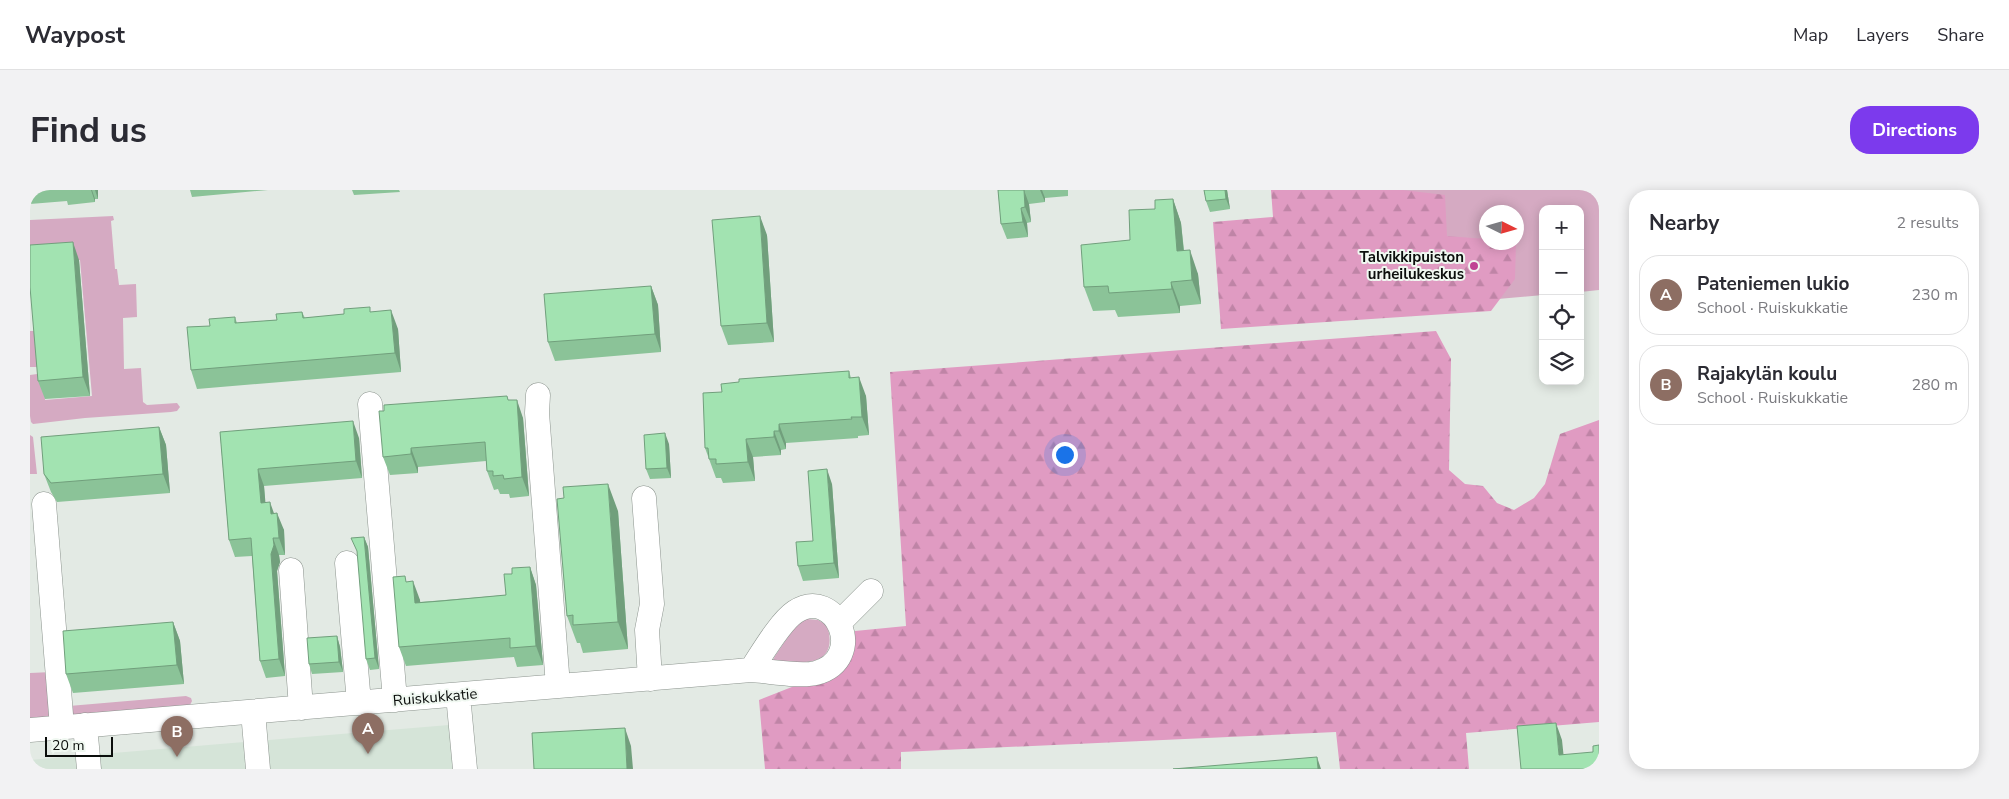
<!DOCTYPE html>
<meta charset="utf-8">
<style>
body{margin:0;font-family:"Nunito Sans",sans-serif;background:#f2f2f3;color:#2b2b33}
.controls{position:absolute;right:15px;top:15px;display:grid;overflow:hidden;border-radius:10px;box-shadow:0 2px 12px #0003}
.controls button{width:45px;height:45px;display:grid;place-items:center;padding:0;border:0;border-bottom:1px solid #e1e1e2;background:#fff;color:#2b2b33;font:25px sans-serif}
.compass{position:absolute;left:1449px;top:15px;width:45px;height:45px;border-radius:50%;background:#fff;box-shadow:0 2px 12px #0003;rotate:95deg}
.scale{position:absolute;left:15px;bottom:12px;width:68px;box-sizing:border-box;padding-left:5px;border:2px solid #0b0e0c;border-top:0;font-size:14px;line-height:18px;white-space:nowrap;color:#0b0e0c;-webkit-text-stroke:4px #f0f8f1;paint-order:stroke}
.you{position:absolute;left:1034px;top:264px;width:18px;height:18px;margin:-12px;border:4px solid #fff;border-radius:50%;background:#1a73e8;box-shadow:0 0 0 8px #1a73e833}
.badge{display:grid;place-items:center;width:32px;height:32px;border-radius:50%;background:#7c3aed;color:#fff;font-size:16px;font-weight:700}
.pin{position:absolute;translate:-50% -41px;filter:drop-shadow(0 1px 2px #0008)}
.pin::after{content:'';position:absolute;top:26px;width:18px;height:15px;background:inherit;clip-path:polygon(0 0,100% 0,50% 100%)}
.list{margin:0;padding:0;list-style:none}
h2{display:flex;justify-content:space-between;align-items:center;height:65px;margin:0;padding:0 20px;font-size:21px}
h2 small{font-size:16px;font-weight:400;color:#7c7c81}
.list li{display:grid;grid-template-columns:32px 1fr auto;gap:15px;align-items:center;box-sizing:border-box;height:80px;margin:0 10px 10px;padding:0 10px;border:1px solid #e1e1e2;border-radius:20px}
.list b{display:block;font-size:19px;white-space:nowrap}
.list p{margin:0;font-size:16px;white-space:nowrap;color:#7c7c81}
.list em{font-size:16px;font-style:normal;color:#7c7c81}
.icon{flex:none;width:28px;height:28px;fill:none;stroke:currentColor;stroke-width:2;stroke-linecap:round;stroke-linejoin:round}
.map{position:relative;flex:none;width:1569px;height:579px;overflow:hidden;border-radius:20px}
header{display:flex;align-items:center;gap:30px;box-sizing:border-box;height:70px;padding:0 25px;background:#fff;border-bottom:1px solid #e1e1e2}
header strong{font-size:24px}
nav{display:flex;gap:28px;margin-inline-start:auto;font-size:18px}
.intro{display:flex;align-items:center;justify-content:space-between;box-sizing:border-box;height:120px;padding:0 30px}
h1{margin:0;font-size:35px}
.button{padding:12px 22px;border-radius:20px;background:#7c3aed;color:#fff;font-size:18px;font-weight:700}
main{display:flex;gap:30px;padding:0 30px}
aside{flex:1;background:#fff;border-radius:20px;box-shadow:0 2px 12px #0003}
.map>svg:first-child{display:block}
.built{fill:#d5e4d8}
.green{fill:#d5aac2;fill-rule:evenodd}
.forest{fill:url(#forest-firs)}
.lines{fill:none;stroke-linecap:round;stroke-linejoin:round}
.minor-casing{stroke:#8c948e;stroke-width:25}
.minor{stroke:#fff;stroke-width:24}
.wall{fill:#8bc398}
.shaded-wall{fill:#719f7c}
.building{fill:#a2e3b1;stroke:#719f7c}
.poi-dot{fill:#bf4494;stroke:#f0f8f1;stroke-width:2}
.labels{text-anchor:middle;stroke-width:4;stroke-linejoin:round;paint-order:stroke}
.poi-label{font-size:15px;font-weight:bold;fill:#0b0e0c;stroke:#f0f8f1;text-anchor:end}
.street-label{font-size:15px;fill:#0b0e0c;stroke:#f0f8f1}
</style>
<header>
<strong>Waypost</strong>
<nav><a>Map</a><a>Layers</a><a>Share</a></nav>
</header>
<div class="intro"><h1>Find us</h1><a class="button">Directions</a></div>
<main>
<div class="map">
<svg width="1569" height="579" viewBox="0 0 1569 579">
<defs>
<pattern id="forest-firs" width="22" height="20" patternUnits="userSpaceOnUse" patternTransform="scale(1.25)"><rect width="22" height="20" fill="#e09bc2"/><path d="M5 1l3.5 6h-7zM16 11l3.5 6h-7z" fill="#bf84a6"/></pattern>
</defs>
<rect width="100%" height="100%" fill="#e3eae4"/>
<path class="built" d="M 419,535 L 423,579 L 0,579 L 0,570 Z"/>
<path class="green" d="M 1368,0 L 1569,0 L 1569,100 L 1550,102 L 1550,19 L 1513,19 L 1513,105 L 1378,117 ZM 1456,22 L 1486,22 L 1486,52 L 1456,52 Z
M 83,26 L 84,30 L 81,31 L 85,79 L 87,79 L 89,95 L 106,94 L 107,127 L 93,128 L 94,179 L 111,178 L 113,212 L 117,215 L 147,213 L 150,217 L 147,221 L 141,222 L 55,228 L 3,234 L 1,232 L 0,226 L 0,185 L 14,183 L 15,210 L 62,206 L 50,70 L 5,72 L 0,86 L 0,30 Z
M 0,141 L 14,141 L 16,177 L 0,177 Z
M 0,245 L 3,247 L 7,284 L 0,284 Z
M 777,429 L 788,430 L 797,435 C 810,478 772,474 743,470 L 745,466 L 766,435 Z
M 22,482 L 25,526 L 0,528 L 0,483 Z
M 156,506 L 161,508 L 162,511 L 160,515 L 40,525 L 39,516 Z"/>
<path class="forest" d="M 1241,0 L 1373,0 L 1415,5 L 1417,46 L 1456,49 L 1456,52 L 1486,53 L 1485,89 L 1461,121 L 1191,139 L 1183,32 L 1243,27 Z
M 1406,141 L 1421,169 L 1419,280 L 1435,294 L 1453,296 L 1467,313 L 1484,320 L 1504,308 L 1515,294 L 1530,244 L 1569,230 L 1569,532 L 1436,543 L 1439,579 L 1310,579 L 1306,542 L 871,562 L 871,579 L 735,579 L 729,510 L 772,493 L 822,464 L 825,441 L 876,436 L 860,182 Z"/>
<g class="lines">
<g class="minor-casing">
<path id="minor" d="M 508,205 L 507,223 L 528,496
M 340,214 L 365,510
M 614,308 L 622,414 L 617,440 L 620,489
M 14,314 L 32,537
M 317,373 L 329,513
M 261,380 L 271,518
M 809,433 L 841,401
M 428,505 L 435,579
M 223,522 L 228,579
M 55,535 L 59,579
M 0,540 L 721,480 C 738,481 771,487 786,483 C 838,469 806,395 765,422 C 750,432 731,465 721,480"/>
</g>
<use href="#minor" class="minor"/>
</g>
<path class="wall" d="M 0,0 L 68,0 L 68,9 L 65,9 L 65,12 L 38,15 L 37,11 L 0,14 Z
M 160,0 L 238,0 L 162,7 Z
M 322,0 L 369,0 L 370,2 L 324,5 Z
M 968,0 L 1038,0 L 1038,6 L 1015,8 L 1015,12 L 999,14 L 1001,32 L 997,33 L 998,47 L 977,49 L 971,34 Z
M 1174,0 L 1197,0 L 1200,19 L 1180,22 L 1176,11 Z
M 1143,9 L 1151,33 L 1154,60 L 1168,84 L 1171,114 L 1150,116 L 1150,123 L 1088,127 L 1085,120 L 1063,121 L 1054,97 L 1100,50 L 1125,19 Z
M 737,45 L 744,152 L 698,155 L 691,136 Z
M 49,70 L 60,206 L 15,209 L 8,191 Z
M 621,96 L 628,115 L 631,162 L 525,171 L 518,152 Z
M 272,122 L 275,128 L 342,122 L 368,139 L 371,182 L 167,199 L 161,180 L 180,136 L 205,127 L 207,133 L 247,130 Z
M 819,181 L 821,188 L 836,206 L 839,245 L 828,246 L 828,248 L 756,253 L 756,259 L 751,260 L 751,265 L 723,267 L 725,291 L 693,293 L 691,288 L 686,288 L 675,258 L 692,202 Z
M 479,210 L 493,228 L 499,306 L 480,308 L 479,304 L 470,304 L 468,299 L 464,300 L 457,281 L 456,271 L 388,277 L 388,283 L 360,285 L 353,267 Z
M 129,237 L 136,255 L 140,303 L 27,312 L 21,302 L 14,284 Z
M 190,242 L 329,248 L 332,288 L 234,296 L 235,312 L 244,324 L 254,340 L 255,365 L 249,365 L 250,372 L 247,381 L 255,486 L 236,488 L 230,471 L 222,366 L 205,367 L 199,350 Z
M 639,254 L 641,288 L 620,289 L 616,279 Z
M 802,294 L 809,388 L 773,391 L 768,376 L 783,351 Z
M 588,321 L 598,459 L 553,463 L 550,453 L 547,453 L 537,426 Z
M 334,347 L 338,357 L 349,479 L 340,480 L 336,469 Z
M 500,377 L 506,395 L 513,475 L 487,477 L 484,467 L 376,476 L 369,457 L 377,392 L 390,410 L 390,412 L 476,405 L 482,384 Z
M 143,432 L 150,451 L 154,494 L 43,503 L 36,484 Z
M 307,446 L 310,457 L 313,482 L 282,484 L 279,474 Z"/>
<path class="shaded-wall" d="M 61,0 L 62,0 L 65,9 L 65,12 Z
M 65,0 L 68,0 L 68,9 Z
M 994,0 L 999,14 L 1001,32 L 995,17 Z
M 1010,0 L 1012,0 L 1015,8 L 1015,12 Z
M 1195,0 L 1197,0 L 1200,19 L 1196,9 Z
M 1143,9 L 1151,33 L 1156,85 L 1147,61 Z
M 991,18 L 997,33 L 998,47 L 993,32 Z
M 730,26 L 737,45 L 744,152 L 737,133 Z
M 43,52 L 49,70 L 60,206 L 53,187 Z
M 1160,60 L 1168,84 L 1171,114 L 1162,90 Z
M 1141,92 L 1150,116 L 1150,123 L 1142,99 Z
M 621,96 L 628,115 L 631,162 L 625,144 Z
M 361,120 L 368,139 L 371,182 L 365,163 Z
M 829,187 L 836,206 L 839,245 L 832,227 Z
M 487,210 L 493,228 L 499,306 L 492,287 Z
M 323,231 L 329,248 L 332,288 L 326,271 Z
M 749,234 L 756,253 L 756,259 L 749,241 Z
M 129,237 L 136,255 L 140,303 L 133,284 Z
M 744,241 L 751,260 L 751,265 L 744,247 Z
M 635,243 L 639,254 L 641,288 L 637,278 Z
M 716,249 L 723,267 L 725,291 L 718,272 Z
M 381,258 L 388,277 L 388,283 L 381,264 Z
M 228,279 L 234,296 L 237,330 L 231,313 Z
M 797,279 L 802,294 L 809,388 L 804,373 Z
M 578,294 L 588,321 L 598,459 L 588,432 Z
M 240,312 L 246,329 L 241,324 Z
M 247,323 L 254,340 L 255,365 L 249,348 Z
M 334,347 L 338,357 L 349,479 L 345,468 Z
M 243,348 L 249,365 L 250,372 L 247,381 L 255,486 L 249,469 L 241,364 Z
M 500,377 L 506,395 L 513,475 L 506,456 Z
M 383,391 L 390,410 L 392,431 L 385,413 Z
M 143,432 L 150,451 L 154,494 L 147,475 Z
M 307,446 L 310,457 L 313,482 L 309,472 Z
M 1526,533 L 1532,550 L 1535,579 L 1529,565 Z
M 595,538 L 601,556 L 603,579 L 597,579 Z
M 1287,567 L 1291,579 L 1288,579 Z"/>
<path class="building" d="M 968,0 L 994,0 L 995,17 L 991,18 L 993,32 L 971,34 Z
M 1174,0 L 1195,0 L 1196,9 L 1176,11 Z
M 1143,9 L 1147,61 L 1160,60 L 1162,90 L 1141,92 L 1142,99 L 1079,103 L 1078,96 L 1054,97 L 1051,55 L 1100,50 L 1099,20 L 1125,19 L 1125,10 Z
M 730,26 L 737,133 L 691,136 L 682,30 Z
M 43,52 L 53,187 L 8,191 L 0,97 L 0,55 Z
M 621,96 L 625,144 L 518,152 L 514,104 Z
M 340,117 L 340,122 L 361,120 L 365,163 L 161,180 L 157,137 L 180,136 L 179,129 L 205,127 L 205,133 L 247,130 L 246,124 L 272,122 L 273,128 L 314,124 L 314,119 Z
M 819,181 L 819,188 L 829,187 L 832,227 L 821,227 L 822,229 L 749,234 L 749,241 L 744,241 L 744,247 L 716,249 L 718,272 L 686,274 L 686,269 L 679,269 L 678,258 L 675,258 L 673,203 L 692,202 L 691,194 L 709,192 L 709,189 Z
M 477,206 L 478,210 L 487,210 L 492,287 L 474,289 L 473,285 L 463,286 L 463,281 L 457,281 L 455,252 L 381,258 L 381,264 L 353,267 L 349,221 L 354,221 L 354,215 Z
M 323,231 L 326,271 L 228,279 L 231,313 L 240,312 L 241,324 L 247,323 L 249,348 L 243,348 L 244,355 L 241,364 L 249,469 L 230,471 L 221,348 L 199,350 L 190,242 Z
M 129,237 L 133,284 L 21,293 L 14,284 L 11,247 Z
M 635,243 L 637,278 L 616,279 L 614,245 Z
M 797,279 L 804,373 L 768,376 L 766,352 L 783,351 L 778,281 Z
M 578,294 L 588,432 L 543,435 L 543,425 L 537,426 L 527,309 L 534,308 L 533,297 Z
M 334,347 L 345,468 L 336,469 L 327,361 L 321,348 Z
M 500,377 L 506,456 L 480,458 L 480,448 L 369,457 L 363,387 L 375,386 L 376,392 L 383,391 L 385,413 L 411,411 L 476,405 L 474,384 L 482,384 L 482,378 Z
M 143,432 L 147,475 L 36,484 L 33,441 Z
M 307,446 L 309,472 L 279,474 L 277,448 Z
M 1526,533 L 1529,565 L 1563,562 L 1563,556 L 1569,555 L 1569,579 L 1491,579 L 1487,536 Z
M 595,538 L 597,579 L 504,579 L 502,543 Z
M 1287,567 L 1288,579 L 1143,579 Z"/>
<circle class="poi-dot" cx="1444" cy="76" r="5"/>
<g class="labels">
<g class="poi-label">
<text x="1434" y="72">Talvikkipuiston<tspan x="1434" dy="17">urheilukeskus</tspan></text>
</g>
<g class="street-label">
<text transform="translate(405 507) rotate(-5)" y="5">Ruiskukkatie</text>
</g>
</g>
</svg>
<div class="controls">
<button>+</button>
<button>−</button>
<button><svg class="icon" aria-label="locate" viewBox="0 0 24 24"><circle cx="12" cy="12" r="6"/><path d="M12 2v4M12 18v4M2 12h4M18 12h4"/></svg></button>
<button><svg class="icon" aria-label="layers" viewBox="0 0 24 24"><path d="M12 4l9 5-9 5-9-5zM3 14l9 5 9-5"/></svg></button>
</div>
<svg class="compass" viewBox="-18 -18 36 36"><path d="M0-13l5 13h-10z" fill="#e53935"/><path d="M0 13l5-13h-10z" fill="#7c7c81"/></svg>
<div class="scale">20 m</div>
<div class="you"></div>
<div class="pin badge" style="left:338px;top:564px;background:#8d6e63">A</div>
<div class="pin badge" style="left:147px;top:567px;background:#8d6e63">B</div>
</div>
<aside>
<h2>Nearby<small>2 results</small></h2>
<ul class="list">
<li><span class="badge" style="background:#8d6e63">A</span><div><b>Pateniemen lukio</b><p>School · Ruiskukkatie</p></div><em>230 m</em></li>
<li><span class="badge" style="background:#8d6e63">B</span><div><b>Rajakylän koulu</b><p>School · Ruiskukkatie</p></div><em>280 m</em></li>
</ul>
</aside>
</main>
